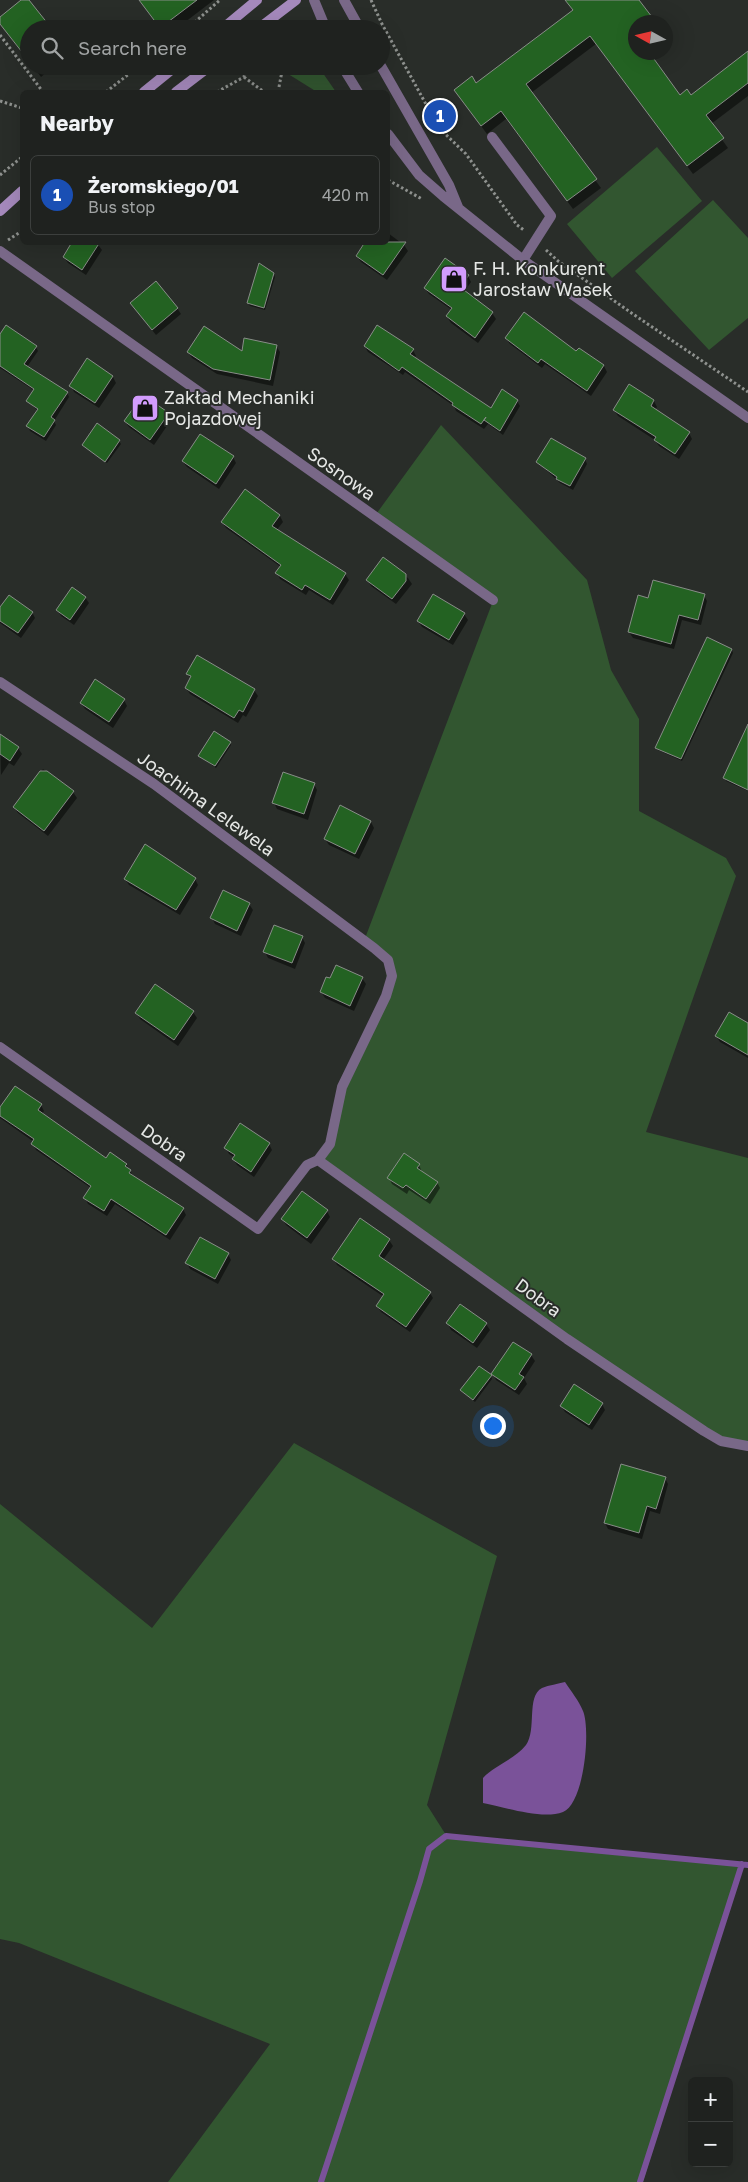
<!DOCTYPE html>
<meta charset="utf-8">
<style>
body{margin:0;font-family:"Golos Text",sans-serif;background:#272a28;color:#f1f3f6}
.controls{position:absolute;right:15px;bottom:15px;display:grid;overflow:hidden;border-radius:8px;box-shadow:0 5px 20px #0002}
.controls button{width:45px;height:45px;display:grid;place-items:center;padding:0;border:0;border-bottom:1px solid #3c3f3d;background:#1f221f;color:#f1f3f6;font:25px sans-serif}
.compass{position:absolute;left:628px;top:15px;width:45px;height:45px;border-radius:50%;background:#1f221f;box-shadow:0 5px 20px #0002;rotate:278deg}
.you{position:absolute;left:492px;top:1425px;width:18px;height:18px;margin:-12px;border:4px solid #fff;border-radius:50%;background:#1a73e8;box-shadow:0 0 0 8px #1a73e833}
.badge{display:grid;place-items:center;width:32px;height:32px;border-radius:50%;background:#d29cfd;color:#fff;font-size:16px;font-weight:700}
.pin{position:absolute;translate:-50% -50%;border:2px solid #fff;box-shadow:0 1px 5px #0006}
.list{margin:0;padding:0;list-style:none}
h2{display:flex;justify-content:space-between;align-items:center;height:65px;margin:0;padding:0 20px;font-size:21px}
h2 small{font-size:16px;font-weight:400;color:#a1a4a4}
.list li{display:grid;grid-template-columns:32px 1fr auto;gap:15px;align-items:center;box-sizing:border-box;height:80px;margin:0 10px 10px;padding:0 10px;border:1px solid #3c3f3d;border-radius:8px}
.list b{display:block;font-size:19px;white-space:nowrap}
.list p{margin:0;font-size:16px;white-space:nowrap;color:#a1a4a4}
.list em{font-size:16px;font-style:normal;color:#a1a4a4}
.icon{flex:none;width:28px;height:28px;fill:none;stroke:currentColor;stroke-width:2;stroke-linecap:round;stroke-linejoin:round}
.map{position:relative;flex:none;width:748px;height:2182px;overflow:hidden}
.search{position:absolute;background:#1f221f;box-shadow:0 5px 20px #0002;left:20px;top:20px;width:370px;height:55px;display:flex;align-items:center;gap:12px;box-sizing:border-box;padding:0 18px;border-radius:28px;color:#a1a4a4;font-size:19px}
.panel{position:absolute;background:#1f221f;box-shadow:0 5px 20px #0002;left:20px;top:90px;width:370px;height:155px;border-radius:8px}
.map>svg:first-child{display:block}
.green{fill:#325630}
.water{fill:#7a5299}
.shadow{fill:#0007}
.lines{fill:none;stroke-linecap:round;stroke-linejoin:round}
.stream{stroke:#7a5299;stroke-width:6}
.building{fill:#236222;stroke:#888d88}
.path{stroke:#8e918e;stroke-width:3;stroke-dasharray:2.5 2.5;stroke-linecap:butt}
.service{stroke:#796888;stroke-width:10}
.minor{stroke:#796888;stroke-width:10}
.tertiary{stroke:#796888;stroke-width:10}
.secondary{stroke:#a589bc;stroke-width:10}
.labels{text-anchor:middle;stroke-width:4;stroke-linejoin:round;paint-order:stroke}
.poi-label{font-size:18px;fill:#e6e8e6;stroke:#292d29;text-anchor:start}
.street-label{font-size:18px;fill:#e6e8e6;stroke:#292d29}
</style>
<div class="map">
<svg width="748" height="2182" viewBox="0 0 748 2182">
<rect width="100%" height="100%" fill="#292d29"/>
<path class="green" d="M 287,66 L 318,66 L 336,92 L 317,92 L 285,72 Z
M 657,147 L 702,201 L 612,278 L 567,224 Z
M 713,200 L 748,238 L 748,318 L 709,350 L 635,271 Z
M 441,425 L 587,580 L 611,670 L 639,719 L 639,811 L 726,858 L 736,876 L 646,1132 L 748,1158 L 748,1446 L 721,1441 L 318,1160 L 330,1144 L 342,1087 L 386,996 L 387,960 L 364,941 L 493,601 L 374,517 Z
M 294,1443 L 497,1556 L 427,1805 L 446,1835 L 742,1864 L 643,2182 L 168,2182 L 270,2044 L 19,1943 L 0,1939 L 0,1504 L 152,1628 Z"/>
<path class="water" d="M 565,1682 C 571,1691 579,1701 583,1711 C 591,1730 584,1804 563,1812 C 542,1820 504,1807 483,1803 L 483,1778 C 495,1765 514,1760 526,1745 C 537,1730 526,1696 542,1688 C 549,1685 558,1684 565,1682 Z"/>
<path class="shadow" d="M 23,0 L 27,0 L 29,61 L 0,24 L 0,18 Z
M 140,0 L 214,0 L 176,29 L 161,29 Z
M 565,0 L 637,0 L 653,22 L 636,22 L 636,52 L 680,97 L 691,96 L 748,52 L 748,96 L 711,124 L 728,148 L 693,174 L 596,44 L 531,93 L 601,188 L 573,209 L 506,119 L 487,134 L 461,99 L 476,84 L 574,11 Z
M 33,66 L 54,66 L 41,77 Z
M 388,233 L 404,245 L 408,251 L 387,280 L 361,262 L 357,256 L 388,242 Z
M 96,242 L 102,250 L 86,275 L 68,263 L 64,257 Z
M 274,274 L 275,277 L 265,310 L 250,306 L 248,303 Z
M 468,276 L 471,282 L 464,292 L 492,313 L 496,319 L 478,343 L 451,323 L 447,317 L 452,310 L 429,294 L 425,288 Z
M 131,304 L 177,308 L 181,314 L 156,335 Z
M 0,336 L 36,347 L 38,351 L 27,367 L 67,392 L 69,397 L 54,421 L 56,425 L 46,441 L 30,431 L 28,426 L 38,411 L 28,401 L 35,391 L 0,368 Z
M 506,338 L 577,353 L 579,349 L 604,366 L 607,372 L 591,396 L 545,364 L 542,368 L 510,344 Z
M 276,346 L 280,352 L 273,386 L 217,374 L 192,358 L 188,352 L 242,353 Z
M 365,347 L 413,350 L 416,356 L 414,358 L 492,410 L 517,401 L 520,406 L 503,435 L 488,424 L 484,429 L 456,411 L 454,406 L 405,372 L 403,375 L 368,352 Z
M 88,360 L 113,377 L 116,383 L 99,408 L 74,392 L 71,386 Z
M 629,386 L 654,401 L 657,407 L 655,410 L 689,433 L 692,439 L 679,459 L 659,446 L 655,440 L 618,416 L 614,410 Z
M 168,414 L 171,420 L 154,445 L 129,427 L 125,421 Z
M 119,441 L 121,444 L 107,463 L 83,445 Z
M 233,457 L 236,463 L 219,489 L 187,467 L 183,462 Z
M 585,459 L 587,464 L 573,490 L 560,483 L 538,462 Z
M 280,516 L 283,522 L 276,531 L 345,574 L 349,580 L 333,605 L 309,590 L 306,595 L 280,579 L 277,573 L 281,567 L 226,528 L 222,522 Z
M 383,559 L 408,578 L 412,584 L 396,604 L 371,586 L 368,580 Z
M 434,595 L 464,614 L 468,620 L 453,645 L 422,627 L 418,621 Z
M 704,595 L 707,601 L 701,625 L 682,620 L 674,649 L 633,638 L 629,632 L 649,600 Z
M 85,597 L 89,603 L 74,625 L 61,616 L 58,610 Z
M 0,609 L 32,612 L 35,618 L 21,638 L 0,623 Z
M 708,639 L 732,650 L 733,653 L 682,761 L 658,750 L 657,747 Z
M 188,674 L 254,690 L 258,696 L 246,717 L 243,715 L 238,723 L 190,694 L 186,688 L 191,679 Z
M 124,700 L 127,706 L 113,728 L 85,709 L 81,703 Z
M 748,727 L 748,791 L 726,781 L 725,778 Z
M 0,736 L 18,748 L 22,754 L 14,766 L 9,763 L 1,775 Z
M 230,743 L 231,745 L 216,768 L 200,756 Z
M 43,769 L 73,792 L 77,798 L 48,836 L 18,813 L 14,807 Z
M 314,784 L 317,790 L 308,820 L 277,809 L 274,803 Z
M 371,822 L 374,828 L 359,859 L 329,845 L 325,839 Z
M 125,879 L 195,879 L 198,885 L 180,915 L 129,885 Z
M 249,904 L 253,910 L 241,936 L 215,924 L 212,918 Z
M 302,937 L 305,943 L 295,969 L 268,958 L 265,952 Z
M 362,978 L 366,984 L 354,1011 L 325,998 L 321,992 Z
M 155,986 L 193,1012 L 197,1018 L 178,1046 L 140,1019 L 137,1013 Z
M 748,1024 L 748,1058 L 720,1042 L 716,1036 Z
M 41,1105 L 44,1111 L 42,1114 L 106,1160 L 126,1164 L 134,1178 L 183,1209 L 186,1215 L 170,1240 L 115,1204 L 107,1216 L 88,1204 L 85,1198 L 91,1188 L 36,1150 L 33,1144 L 34,1142 L 0,1118 L 0,1109 Z
M 269,1144 L 272,1150 L 254,1177 L 237,1165 L 234,1160 L 235,1158 L 229,1154 L 226,1148 Z
M 419,1165 L 422,1172 L 437,1182 L 440,1188 L 430,1204 L 409,1190 L 407,1194 L 392,1184 L 389,1178 Z
M 327,1211 L 330,1217 L 311,1244 L 286,1225 L 283,1219 Z
M 389,1240 L 393,1246 L 383,1260 L 430,1293 L 433,1298 L 410,1332 L 381,1312 L 377,1306 L 384,1297 L 337,1265 L 334,1259 Z
M 228,1254 L 231,1260 L 218,1284 L 190,1269 L 187,1263 Z
M 461,1305 L 486,1324 L 490,1330 L 477,1348 L 451,1330 L 448,1324 Z
M 513,1343 L 531,1355 L 535,1361 L 524,1378 L 527,1384 L 519,1395 L 496,1380 L 493,1374 Z
M 491,1376 L 492,1379 L 475,1402 L 462,1391 Z
M 602,1404 L 605,1410 L 592,1430 L 565,1412 L 561,1406 Z
M 665,1478 L 668,1484 L 660,1514 L 650,1511 L 642,1539 L 608,1529 L 605,1523 Z"/>
<g class="lines">
<path class="stream" d="M 321,2182 L 420,1881 L 429,1849 L 446,1836 L 748,1865
M 640,2182 L 742,1864"/>
</g>
<path class="building" d="M 21,0 L 29,0 L 52,29 L 29,29 L 29,61 L 0,24 L 0,17 Z
M 139,0 L 197,0 L 160,28 Z
M 565,0 L 639,0 L 652,17 L 644,22 L 636,22 L 636,52 L 649,52 L 680,95 L 687,89 L 691,95 L 748,51 L 748,83 L 706,115 L 724,138 L 687,166 L 590,36 L 526,84 L 597,179 L 567,201 L 501,111 L 481,126 L 454,90 L 472,76 L 476,83 L 573,10 Z
M 72,242 L 100,242 L 82,270 L 63,257 Z
M 365,242 L 406,242 L 383,275 L 356,256 Z
M 445,258 L 469,275 L 460,287 L 493,312 L 475,338 L 446,316 L 452,308 L 424,288 Z
M 259,263 L 274,273 L 264,308 L 247,303 Z
M 156,281 L 178,308 L 152,330 L 130,303 Z
M 524,312 L 576,351 L 579,348 L 604,365 L 587,391 L 541,359 L 538,363 L 505,338 Z
M 6,325 L 37,346 L 24,364 L 68,392 L 51,417 L 55,420 L 44,437 L 26,426 L 38,409 L 26,401 L 34,389 L 0,366 L 0,334 Z
M 377,325 L 414,349 L 410,354 L 491,408 L 502,389 L 518,400 L 500,431 L 484,420 L 486,417 L 481,424 L 452,405 L 453,403 L 402,367 L 399,371 L 364,346 Z
M 204,326 L 242,351 L 244,338 L 277,345 L 270,380 L 213,369 L 187,352 Z
M 87,358 L 113,376 L 95,403 L 69,386 Z
M 629,384 L 654,400 L 651,406 L 690,432 L 675,454 L 654,440 L 656,437 L 613,410 Z
M 143,395 L 169,413 L 150,440 L 124,421 Z
M 97,423 L 120,440 L 105,462 L 82,445 Z
M 200,434 L 234,456 L 216,484 L 182,461 Z
M 551,438 L 586,458 L 570,486 L 556,479 L 557,477 L 536,462 Z
M 245,489 L 280,515 L 272,526 L 346,573 L 330,600 L 305,585 L 302,590 L 275,573 L 281,565 L 221,522 Z
M 383,557 L 406,574 L 406,581 L 392,599 L 366,580 Z
M 653,580 L 705,594 L 698,620 L 679,615 L 671,644 L 628,632 L 638,595 L 648,598 Z
M 72,587 L 86,597 L 70,620 L 56,610 Z
M 433,594 L 465,613 L 449,640 L 417,621 Z
M 9,595 L 33,612 L 18,633 L 0,621 L 0,607 Z
M 707,637 L 732,649 L 681,759 L 655,748 Z
M 197,655 L 255,689 L 243,712 L 239,710 L 234,718 L 185,688 L 191,676 L 186,674 Z
M 95,679 L 125,699 L 109,722 L 80,703 Z
M 748,724 L 748,790 L 723,778 Z
M 214,731 L 231,742 L 215,766 L 198,756 Z
M 0,734 L 19,747 L 10,761 L 0,754 Z
M 40,771 L 47,771 L 74,791 L 44,831 L 13,807 Z
M 283,772 L 315,783 L 304,814 L 272,803 Z
M 340,805 L 371,821 L 355,854 L 324,839 Z
M 145,844 L 196,878 L 176,910 L 124,879 Z
M 223,890 L 250,903 L 237,931 L 210,918 Z
M 274,925 L 303,936 L 292,963 L 263,952 Z
M 336,965 L 363,977 L 350,1006 L 320,992 L 326,977 L 330,978 Z
M 155,984 L 194,1011 L 174,1040 L 135,1013 Z
M 729,1012 L 748,1023 L 748,1055 L 715,1036 Z
M 15,1086 L 42,1104 L 38,1110 L 106,1158 L 110,1152 L 127,1164 L 125,1166 L 131,1170 L 129,1173 L 184,1208 L 166,1235 L 111,1199 L 104,1211 L 83,1198 L 91,1186 L 31,1144 L 34,1139 L 0,1116 L 0,1107 Z
M 240,1123 L 270,1143 L 251,1172 L 232,1159 L 235,1155 L 224,1148 Z
M 404,1153 L 420,1164 L 417,1168 L 438,1182 L 426,1199 L 406,1185 L 403,1188 L 387,1178 Z
M 302,1191 L 328,1210 L 307,1238 L 281,1219 Z
M 360,1218 L 390,1239 L 379,1256 L 431,1292 L 406,1327 L 376,1306 L 384,1294 L 332,1259 Z
M 200,1237 L 229,1253 L 215,1279 L 185,1263 Z
M 460,1304 L 487,1323 L 473,1343 L 446,1323 Z
M 513,1342 L 532,1354 L 519,1374 L 524,1377 L 515,1390 L 491,1374 Z
M 479,1366 L 492,1375 L 473,1400 L 460,1390 Z
M 574,1384 L 603,1403 L 589,1425 L 560,1406 Z
M 621,1464 L 666,1477 L 656,1509 L 647,1506 L 639,1533 L 604,1523 Z"/>
<g class="lines">
<path class="path" d="M 371,0 L 382,24 L 439,128 L 466,154 L 517,225 L 525,231
M 187,29 L 220,0
M 0,35 L 43,92
M 244,77 L 264,92
M 279,87 L 283,66
M 106,92 L 139,66
M 217,92 L 244,77 L 245,72 L 251,66
M 0,101 L 22,108
M 0,175 L 22,157
M 388,180 L 422,199
M 8,240 L 22,231
M 546,250 L 558,261 L 630,312 L 748,392"/>
<path class="service" d="M 492,137 L 551,216 L 523,260"/>
<path class="minor" d="M 0,251 L 493,600
M 0,682 L 154,784 L 374,948 L 388,960 L 392,976 L 386,996 L 342,1087 L 330,1144 L 318,1160 L 307,1165 L 258,1229 L 0,1047
M 318,1160 L 567,1339 L 704,1431 L 721,1441 L 748,1446"/>
<path class="tertiary" d="M 314,0 L 326,29
M 344,0 L 360,29
M 342,66 L 358,92
M 381,66 L 449,185 L 458,207
M 388,134 L 419,175 L 443,196 L 523,260 L 748,418"/>
<path class="secondary" d="M 222,29 L 257,0
M 258,29 L 296,0
M 144,92 L 176,66
M 176,92 L 210,66
M 0,211 L 22,191"/>
</g>
<defs>
<g id="shop-square" transform="scale(1.4375)"><rect x="-9" y="-9" width="18" height="18" rx="4" fill="#d29cfd" stroke="#292d29"/><path d="M-5-2.5h2.3a2.7 3.5 0 0 1 5.4 0H5L5.5 6h-11ZM-1.5-2.5h3a1.5 2.3 0 0 0-3 0Z" fill="#111"/></g>
</defs>
<g fill-rule="evenodd">
<use href="#shop-square" x="454" y="279"/>
<use href="#shop-square" x="145" y="408"/>
</g>
<g class="labels">
<g class="poi-label">
<text x="473" y="275">F. H. Konkurent<tspan x="473" dy="21">Jarosław Wasek</tspan></text>
<text x="164" y="404">Zakład Mechaniki<tspan x="164" dy="21">Pojazdowej</tspan></text>
</g>
<g class="street-label">
<text transform="translate(341 474) rotate(35)" y="6">Sosnowa</text>
<text transform="translate(206 804) rotate(36)" y="6">Joachima Lelewela</text>
<text transform="translate(164 1143) rotate(35)" y="6">Dobra</text>
<text transform="translate(538 1298) rotate(36)" y="6">Dobra</text>
</g>
</g>
</svg>
<div class="controls">
<button>+</button>
<button>−</button>
</div>
<svg class="compass" viewBox="-18 -18 36 36"><path d="M0-13l5 13h-10z" fill="#e53935"/><path d="M0 13l5-13h-10z" fill="#a1a4a4"/></svg>
<div class="you"></div>
<div class="pin badge" style="left:440px;top:116px;background:#1a4fb4">1</div>
<div class="search"><svg class="icon" aria-label="search" viewBox="0 0 24 24"><circle cx="10" cy="10" r="6"/><path d="M15 15l6 6"/></svg>Search here</div>
<section class="panel">
<h2>Nearby<small></small></h2>
<ul class="list">
<li><span class="badge" style="background:#1a4fb4">1</span><div><b>Żeromskiego/01</b><p>Bus stop</p></div><em>420 m</em></li>
</ul>
</section>
</div>
